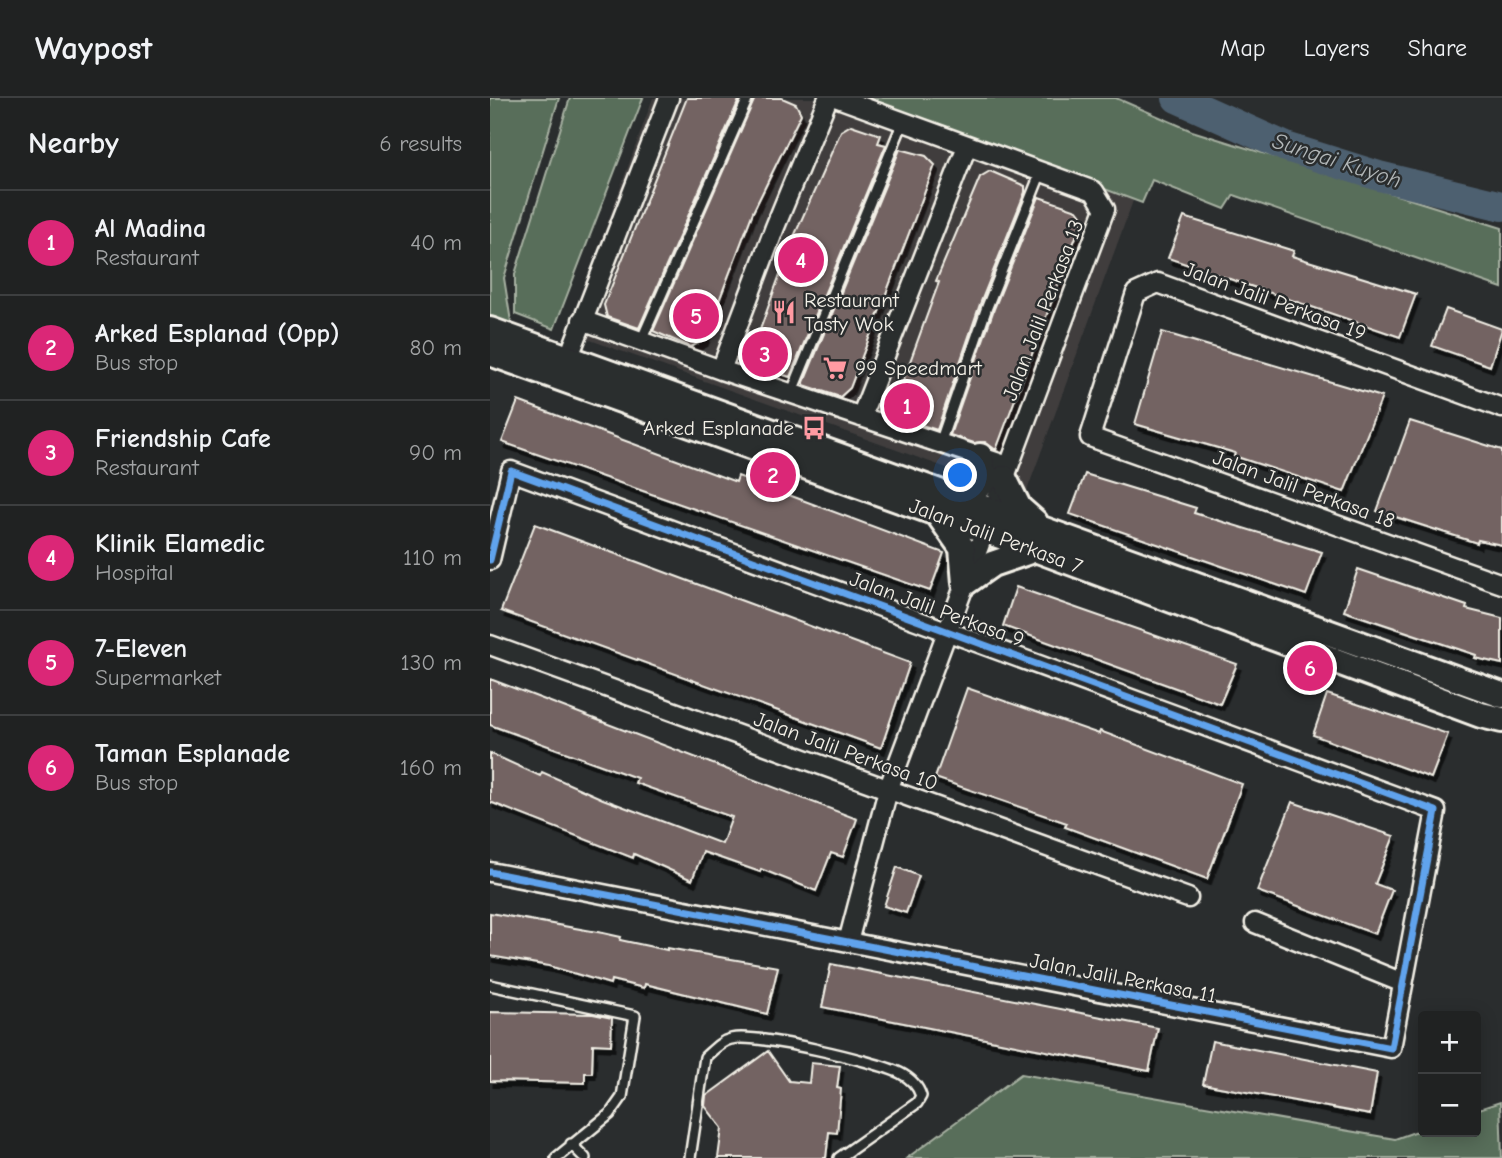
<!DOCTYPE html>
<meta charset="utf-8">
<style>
body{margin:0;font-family:"Comic Neue",sans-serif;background:#2d2f2f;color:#f1f3f6}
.controls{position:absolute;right:21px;bottom:21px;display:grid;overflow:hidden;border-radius:7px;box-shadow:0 4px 18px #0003}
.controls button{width:63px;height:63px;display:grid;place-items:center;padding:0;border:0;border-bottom:2px solid #3d3f40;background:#202222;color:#f1f3f6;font:35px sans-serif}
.you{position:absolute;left:471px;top:378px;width:24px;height:24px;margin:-18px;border:5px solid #fff;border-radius:50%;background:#1a73e8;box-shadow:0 0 0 10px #1a73e833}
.badge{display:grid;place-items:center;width:46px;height:46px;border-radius:50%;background:#db2777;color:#fff;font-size:23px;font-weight:700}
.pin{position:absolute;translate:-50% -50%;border:4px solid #fff;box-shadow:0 2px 7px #0006}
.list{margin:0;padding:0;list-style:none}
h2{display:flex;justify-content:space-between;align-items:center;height:91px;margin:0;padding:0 28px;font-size:30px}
h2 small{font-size:23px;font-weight:400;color:#a2a4a5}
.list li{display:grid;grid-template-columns:46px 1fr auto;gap:21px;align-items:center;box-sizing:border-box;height:105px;padding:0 28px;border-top:2px solid #3d3f40}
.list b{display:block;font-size:26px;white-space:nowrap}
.list p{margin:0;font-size:23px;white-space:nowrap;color:#a2a4a5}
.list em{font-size:23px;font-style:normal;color:#a2a4a5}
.map{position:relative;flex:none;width:1012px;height:1060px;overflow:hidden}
header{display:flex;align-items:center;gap:42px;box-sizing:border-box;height:98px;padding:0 35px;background:#202222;border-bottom:2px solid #3d3f40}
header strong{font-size:33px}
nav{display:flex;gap:38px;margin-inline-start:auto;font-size:24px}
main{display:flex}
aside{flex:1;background:#202222}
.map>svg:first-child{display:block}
.built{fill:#403e3e}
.green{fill:#596e5a;stroke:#a6b0a1;stroke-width:2}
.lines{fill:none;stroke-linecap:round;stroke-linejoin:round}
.river{stroke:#4e6070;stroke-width:30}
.building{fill:#736462;stroke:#f4f1e8;stroke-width:2;filter:url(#shadow)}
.lane-casing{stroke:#f4f1e8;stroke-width:14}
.street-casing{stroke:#f4f1e8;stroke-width:23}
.secondary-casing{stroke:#f4f1e8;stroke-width:30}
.lane{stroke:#2a2d2e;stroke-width:9}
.street{stroke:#2a2d2e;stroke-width:18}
.secondary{stroke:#2a2d2e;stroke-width:24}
.cycleway-casing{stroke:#2a2d2e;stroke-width:11}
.cycleway{stroke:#60a3ed;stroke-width:7}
.labels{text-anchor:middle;stroke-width:5;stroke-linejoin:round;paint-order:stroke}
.poi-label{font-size:21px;fill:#f4f1e8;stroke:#2a2d2e;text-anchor:start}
.street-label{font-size:21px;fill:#f4f1e8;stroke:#2a2d2e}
.water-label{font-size:23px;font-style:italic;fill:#b2b7b8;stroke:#2a2d2e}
</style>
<header>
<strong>Waypost</strong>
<nav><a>Map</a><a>Layers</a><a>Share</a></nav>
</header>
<main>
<aside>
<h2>Nearby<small>6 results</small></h2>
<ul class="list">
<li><span class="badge">1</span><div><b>Al Madina</b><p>Restaurant</p></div><em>40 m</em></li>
<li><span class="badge">2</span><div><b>Arked Esplanad (Opp)</b><p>Bus stop</p></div><em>80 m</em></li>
<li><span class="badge">3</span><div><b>Friendship Cafe</b><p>Restaurant</p></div><em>90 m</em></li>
<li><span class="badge">4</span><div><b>Klinik Elamedic</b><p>Hospital</p></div><em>110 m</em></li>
<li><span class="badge">5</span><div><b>7-Eleven</b><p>Supermarket</p></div><em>130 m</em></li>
<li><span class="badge">6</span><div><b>Taman Esplanade</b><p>Bus stop</p></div><em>160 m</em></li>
</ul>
</aside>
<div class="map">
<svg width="1012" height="1060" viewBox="0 0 1012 1060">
<defs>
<filter id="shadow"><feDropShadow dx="3.5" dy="6" stdDeviation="0" flood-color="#0009"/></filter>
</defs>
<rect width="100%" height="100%" fill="#2a2d2e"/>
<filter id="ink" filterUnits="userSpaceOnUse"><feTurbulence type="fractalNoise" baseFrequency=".0143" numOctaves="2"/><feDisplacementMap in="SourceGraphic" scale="14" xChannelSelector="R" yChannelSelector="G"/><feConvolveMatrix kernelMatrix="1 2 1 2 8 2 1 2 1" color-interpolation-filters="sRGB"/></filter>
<g filter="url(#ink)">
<path class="built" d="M 163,0 L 400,0 L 648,89 L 535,398 L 78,234 Z"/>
<path class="green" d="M 0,0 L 69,0 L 14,180 L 22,230 L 0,222 Z
M 80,0 L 153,0 L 64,231 L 25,216 L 25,176 Z
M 372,0 L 626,0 L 702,33 L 1012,130 L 1012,190 L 744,97 L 735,111 L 662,82 L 652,105 Z
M 531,976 L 905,1041 L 933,1031 L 933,1034 L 986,1034 L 986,1012 L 1010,1004 L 1012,1060 L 417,1060 Z"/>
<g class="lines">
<path class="river" d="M 687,0 L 796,49 L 889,78 L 1012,108"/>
</g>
<path class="building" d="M 197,0 L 250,0 L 149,230 L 117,219 L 114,207 Z
M 265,0 L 292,0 L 306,6 L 311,16 L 263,114 L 214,242 L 201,249 L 163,233 Z
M 361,27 L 391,37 L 388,45 L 396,47 L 300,279 L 263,267 L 262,254 L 302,143 L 351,33 Z
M 410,51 L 436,58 L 445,67 L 360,290 L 350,299 L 314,287 L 314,284 Z
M 500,73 L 535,88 L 535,94 L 490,206 L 447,332 L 404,318 L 402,313 L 449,184 L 446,183 L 490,79 Z
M 549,99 L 587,112 L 593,120 L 506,352 L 495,344 L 484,345 L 460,337 L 504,211 Z
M 694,119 L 804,153 L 802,158 L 926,196 L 910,239 L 678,160 Z
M 956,211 L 1012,231 L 1000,268 L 942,248 Z
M 672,234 L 892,299 L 854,394 L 744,358 L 745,355 L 645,326 Z
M 28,303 L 246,384 L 248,378 L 454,455 L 440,493 L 12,344 Z
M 920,323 L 1012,352 L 1012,447 L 988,442 L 987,445 L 887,413 Z
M 595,376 L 706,410 L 704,415 L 832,454 L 816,497 L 580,416 Z
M 45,426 L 420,565 L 391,650 L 11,513 Z
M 868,471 L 977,508 L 976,511 L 1012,520 L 1012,566 L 985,560 L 986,557 L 854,513 Z
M 526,489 L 747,566 L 730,606 L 513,528 Z
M 0,581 L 367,721 L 353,759 L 341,755 L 326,793 L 271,771 L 270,774 L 213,754 L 202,782 L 144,756 L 143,760 L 0,704 L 0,655 L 50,678 L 52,674 L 113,701 L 232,746 L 242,719 L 145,685 L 147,680 L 0,627 Z
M 477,590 L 609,636 L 610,633 L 752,686 L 717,781 L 575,729 L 577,725 L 445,680 Z
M 837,596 L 958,636 L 941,680 L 823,637 Z
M 802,704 L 904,738 L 885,786 L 902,792 L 885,836 L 767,793 Z
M 407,769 L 429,778 L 416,815 L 394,808 Z
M 0,815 L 113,835 L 131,839 L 130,842 L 177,852 L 177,850 L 288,869 L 277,916 L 155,886 L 154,890 L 121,882 L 120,886 L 59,868 L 0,858 Z
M 341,866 L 668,930 L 659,973 L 332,909 Z
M 0,914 L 103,916 L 122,920 L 121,947 L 103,946 L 102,975 L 95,975 L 95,985 L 0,983 Z
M 722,943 L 887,975 L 880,1017 L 713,986 Z
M 278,953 L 299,983 L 319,985 L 321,965 L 350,968 L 347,990 L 351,991 L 347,1035 L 339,1034 L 336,1060 L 228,1060 L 232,1030 L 215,1008 L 216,998 Z"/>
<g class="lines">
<g class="lane-casing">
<path id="lane" d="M 151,243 L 258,0
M 301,296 L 413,24
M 450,345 L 497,209 L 551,74
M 0,887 L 145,918 L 132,999 L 120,1016 L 66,1060
M 81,1046 L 95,1060
M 200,1060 L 215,959 C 223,952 231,943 241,941 C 266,935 385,963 410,975 C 420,980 428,988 431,998 L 427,1005 L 349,1060"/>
</g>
<g class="street-casing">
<path id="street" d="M 348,0 L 604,93 L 615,111 L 398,692 L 358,844
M 92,222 L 231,272 L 518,368
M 78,261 L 179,0
M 231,272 L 285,129 L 338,0
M 1012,310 L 668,185 L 646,195 L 600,339 L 1012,486
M 371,319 L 477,48
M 0,462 L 21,373 L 946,713 L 901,950 L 0,774
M 0,547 L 698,800
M 765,825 L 913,885"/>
</g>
<g class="secondary-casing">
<path id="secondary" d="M 0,232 L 1012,597
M 0,255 L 513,439 L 991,617 L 1012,622
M 514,380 L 529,410 L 545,424
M 463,398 L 482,394 L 493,385 L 494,375 L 490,358
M 448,416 L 472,450 L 475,485
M 475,485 L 502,466 L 546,451"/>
</g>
<use href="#lane" class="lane"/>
<use href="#street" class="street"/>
<use href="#secondary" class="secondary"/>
<g class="cycleway-casing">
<path id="cycleway" d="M 0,462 L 21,373 L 946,713 L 901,950 L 0,774"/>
</g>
<use href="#cycleway" class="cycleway"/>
</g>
</g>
<defs>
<g id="restaurant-bare" transform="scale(1.89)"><path d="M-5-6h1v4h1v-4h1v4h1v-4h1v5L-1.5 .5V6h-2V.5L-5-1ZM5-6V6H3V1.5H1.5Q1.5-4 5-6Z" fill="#ff9aa2" stroke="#2a2d2e" stroke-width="2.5" paint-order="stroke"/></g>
<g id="supermarket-bare" transform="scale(1.89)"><path d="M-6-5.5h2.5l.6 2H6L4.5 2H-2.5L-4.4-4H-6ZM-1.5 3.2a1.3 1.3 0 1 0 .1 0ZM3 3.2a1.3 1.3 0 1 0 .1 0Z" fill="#ff9aa2" stroke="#2a2d2e" stroke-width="2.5" paint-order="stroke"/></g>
<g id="bus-bare" transform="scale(1.89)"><path d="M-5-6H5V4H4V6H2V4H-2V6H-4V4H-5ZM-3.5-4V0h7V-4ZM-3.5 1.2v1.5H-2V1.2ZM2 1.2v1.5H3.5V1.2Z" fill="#ff9aa2" stroke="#2a2d2e" stroke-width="2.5" paint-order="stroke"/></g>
</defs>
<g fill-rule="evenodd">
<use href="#restaurant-bare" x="294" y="214"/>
<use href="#supermarket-bare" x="345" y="270"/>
<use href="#bus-bare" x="324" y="330"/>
</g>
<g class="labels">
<g class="poi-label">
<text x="314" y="209">Restaurant<tspan x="314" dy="24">Tasty Wok</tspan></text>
<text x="365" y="277">99 Speedmart</text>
<text x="304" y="337" text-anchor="end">Arked Esplanade</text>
</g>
<g class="street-label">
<text transform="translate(785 203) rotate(20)" y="7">Jalan Jalil Perkasa 19</text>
<text transform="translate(553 212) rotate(-69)" y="7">Jalan Jalil Perkasa 13</text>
<text transform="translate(814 391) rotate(20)" y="7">Jalan Jalil Perkasa 18</text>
<text transform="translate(506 438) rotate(20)" y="7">Jalan Jalil Perkasa 7</text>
<text transform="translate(447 511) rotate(20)" y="7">Jalan Jalil Perkasa 9</text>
<text transform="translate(356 653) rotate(20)" y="7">Jalan Jalil Perkasa 10</text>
<text transform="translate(633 880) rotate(11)" y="7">Jalan Jalil Perkasa 11</text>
</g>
<g class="water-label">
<text transform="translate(847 62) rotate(18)" y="8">Sungai Kuyoh</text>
</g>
</g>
</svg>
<div class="controls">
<button>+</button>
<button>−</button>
</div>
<div class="you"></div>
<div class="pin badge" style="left:417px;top:308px">1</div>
<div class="pin badge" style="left:283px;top:377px">2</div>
<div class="pin badge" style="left:275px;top:256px">3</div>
<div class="pin badge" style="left:311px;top:162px">4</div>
<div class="pin badge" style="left:206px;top:218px">5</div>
<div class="pin badge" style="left:820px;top:570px">6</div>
</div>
</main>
